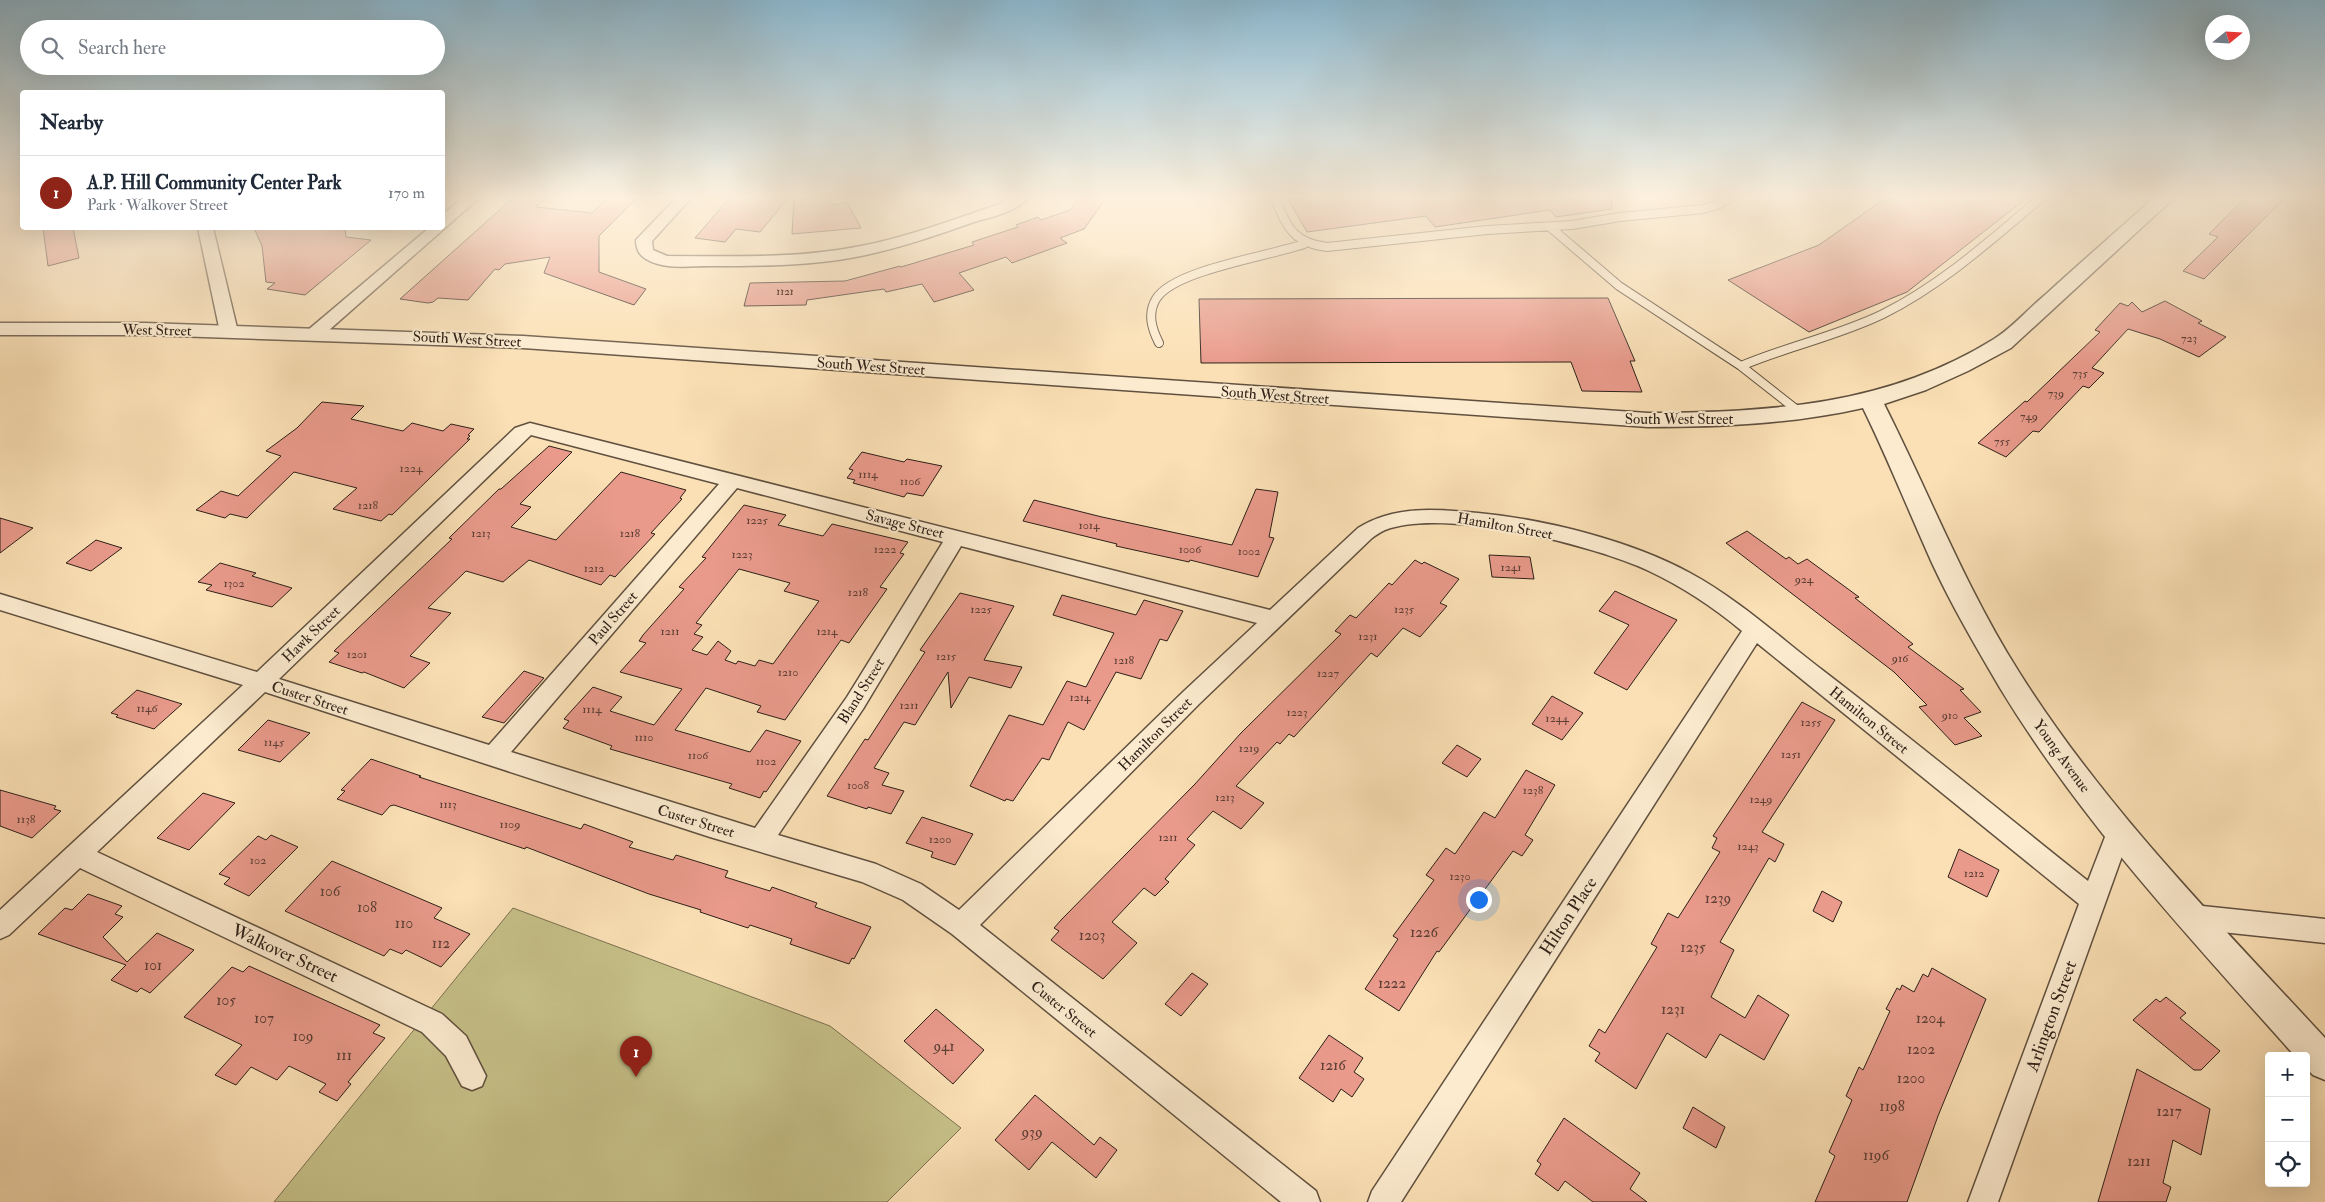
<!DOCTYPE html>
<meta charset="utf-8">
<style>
body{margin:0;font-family:"IM FELL Double Pica",serif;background:#f6f6f7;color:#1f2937}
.controls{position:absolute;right:15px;bottom:15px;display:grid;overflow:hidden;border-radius:5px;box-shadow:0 5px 20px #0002}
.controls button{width:45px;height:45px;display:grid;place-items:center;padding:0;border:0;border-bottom:1px solid #e0e1e3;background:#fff;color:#1f2937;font:25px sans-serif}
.compass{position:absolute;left:2205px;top:15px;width:45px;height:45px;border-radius:50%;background:#fff;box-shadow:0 5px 20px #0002;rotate:72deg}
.you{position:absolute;left:1478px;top:899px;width:18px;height:18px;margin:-12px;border:4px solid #fff;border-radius:50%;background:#1a73e8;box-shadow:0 0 0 8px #1a73e833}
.badge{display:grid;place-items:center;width:32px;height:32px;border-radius:50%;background:#8f2418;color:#fff;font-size:16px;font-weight:700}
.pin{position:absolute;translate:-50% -41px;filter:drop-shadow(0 1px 2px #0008)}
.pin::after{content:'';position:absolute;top:26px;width:18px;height:15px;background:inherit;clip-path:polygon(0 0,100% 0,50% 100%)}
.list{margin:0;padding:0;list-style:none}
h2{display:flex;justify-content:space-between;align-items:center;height:65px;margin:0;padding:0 20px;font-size:21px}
h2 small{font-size:16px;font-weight:400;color:#747a83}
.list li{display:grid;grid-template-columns:32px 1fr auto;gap:15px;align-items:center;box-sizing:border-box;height:75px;padding:0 20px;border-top:1px solid #e0e1e3}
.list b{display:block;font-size:19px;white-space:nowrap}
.list p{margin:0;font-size:16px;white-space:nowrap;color:#747a83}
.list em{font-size:16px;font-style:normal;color:#747a83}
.icon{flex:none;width:28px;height:28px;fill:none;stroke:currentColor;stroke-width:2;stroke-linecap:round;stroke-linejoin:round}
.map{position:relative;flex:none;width:2325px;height:1202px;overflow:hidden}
.search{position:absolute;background:#fff;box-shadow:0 5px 20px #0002;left:20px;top:20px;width:425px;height:55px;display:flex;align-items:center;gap:12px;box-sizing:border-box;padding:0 18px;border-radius:28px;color:#747a83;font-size:19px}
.panel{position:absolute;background:#fff;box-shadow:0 5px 20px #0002;left:20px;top:90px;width:425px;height:140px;border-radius:5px}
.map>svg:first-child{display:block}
.green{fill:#c6c088;stroke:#7a7050}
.building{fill:#e99a8b;stroke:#2d2018;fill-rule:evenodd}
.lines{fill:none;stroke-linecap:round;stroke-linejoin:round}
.service-casing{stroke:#60503f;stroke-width:10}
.minor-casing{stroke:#60503f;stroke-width:3}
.tertiary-casing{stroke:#60503f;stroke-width:3}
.service{stroke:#fcebcf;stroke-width:8}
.minor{fill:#fcebcf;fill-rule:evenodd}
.tertiary{fill:#fcebcf;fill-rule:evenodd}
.labels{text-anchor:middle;stroke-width:4;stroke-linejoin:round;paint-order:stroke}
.far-number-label{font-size:11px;fill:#5c3e35}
.number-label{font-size:12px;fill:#5c3e35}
.street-label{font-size:15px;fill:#2d2018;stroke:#fcebcf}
.near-number-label{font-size:15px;fill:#5c3e35}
.near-street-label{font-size:18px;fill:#2d2018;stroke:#fcebcf}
</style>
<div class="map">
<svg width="2325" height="1202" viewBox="0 0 2325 1202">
<rect width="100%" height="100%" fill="#fbe0b5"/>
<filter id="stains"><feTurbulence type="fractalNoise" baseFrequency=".004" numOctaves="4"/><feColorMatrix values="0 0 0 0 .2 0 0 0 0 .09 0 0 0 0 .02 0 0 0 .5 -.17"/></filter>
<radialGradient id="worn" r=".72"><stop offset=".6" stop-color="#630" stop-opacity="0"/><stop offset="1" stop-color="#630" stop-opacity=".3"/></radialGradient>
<path class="green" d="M 513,908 L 830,1026 L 961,1128 L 887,1202 L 274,1202 Z"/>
<path class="building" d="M 514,197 L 547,197 L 536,207 L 592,213 L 608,197 L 638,197 L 599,236 L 599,272 L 646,289 L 634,305 L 544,273 L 550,257 L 505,264 L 499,270 L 495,269 L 468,300 L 438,298 L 433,302 L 428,303 L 400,299 Z
M 733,197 L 789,197 L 760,232 L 736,229 L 725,242 L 695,238 L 727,201 Z
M 794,197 L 825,197 L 833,205 L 847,202 L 861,228 L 792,234 Z
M 1079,197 L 1107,197 L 1084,229 L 1060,238 L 1067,243 L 1012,263 L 1006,257 L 959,273 L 974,290 L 934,302 L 922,284 L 886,292 L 884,289 L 807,300 L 806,305 L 744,306 L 750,283 L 845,281 L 900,266 L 901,267 L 974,245 L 972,242 L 1018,227 L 1016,225 L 1038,217 L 1041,220 L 1070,210 Z
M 1287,197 L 1611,197 L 1612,209 L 1556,217 L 1550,210 L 1435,227 L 1426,216 L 1307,232 Z
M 1887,197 L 2028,197 L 1907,292 L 1809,332 L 1728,280 L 1819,245 Z
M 2246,197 L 2286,197 L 2204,279 L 2183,271 L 2218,237 L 2209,234 Z
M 43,228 L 73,228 L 79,258 L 48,266 Z
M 254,228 L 345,228 L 346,237 L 371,240 L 305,295 L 267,289 L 275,283 L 266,282 L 262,246 Z
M 1608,298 L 1635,361 L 1630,361 L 1642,392 L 1582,391 L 1571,362 L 1201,363 L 1199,299 Z
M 2165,301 L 2202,321 L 2198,323 L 2226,337 L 2199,357 L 2160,339 L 2128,329 L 2092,368 L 2104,373 L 2089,388 L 2083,386 L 2039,432 L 2033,431 L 2006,457 L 1978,443 L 2025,401 L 2027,402 L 2100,332 L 2095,330 L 2120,303 L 2128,306 L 2132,302 L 2142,312 Z
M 322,402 L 364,406 L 351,419 L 403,431 L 412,423 L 443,431 L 451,424 L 474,429 L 468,435 L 470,436 L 467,439 L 470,439 L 392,515 L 389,514 L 381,521 L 333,509 L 357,488 L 294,472 L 247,518 L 230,514 L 225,518 L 196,510 L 221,491 L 238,496 L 281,456 L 266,451 L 297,428 Z
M 549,446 L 572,452 L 520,504 L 531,507 L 511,527 L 556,540 L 621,472 L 686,490 L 680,498 L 682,499 L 651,533 L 655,534 L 642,548 L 615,577 L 610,575 L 601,585 L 529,560 L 503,582 L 466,571 L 428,608 L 451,613 L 410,656 L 430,663 L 404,688 L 364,672 L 362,673 L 329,662 L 339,653 L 334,651 L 452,539 L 449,538 L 499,489 L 501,489 Z
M 862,452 L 904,462 L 907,459 L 942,466 L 923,496 L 907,493 L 904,497 L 853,483 L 855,480 L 847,478 L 853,470 L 849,469 Z
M 1256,489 L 1278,492 L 1269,537 L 1274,538 L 1258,577 L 1190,560 L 1189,562 L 1116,546 L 1117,544 L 1023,521 L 1034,500 L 1102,517 L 1232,545 Z
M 744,505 L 786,515 L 778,525 L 823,536 L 832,524 L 908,542 L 900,553 L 904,554 L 880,587 L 887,589 L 849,643 L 841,640 L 785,720 L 757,712 L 761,706 L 706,688 L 675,730 L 750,752 L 766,730 L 801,741 L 766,792 L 764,791 L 760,798 L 729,788 L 732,784 L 610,749 L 612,746 L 563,728 L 569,721 L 564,719 L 593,687 L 622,697 L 610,711 L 654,725 L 682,689 L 620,672 L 646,643 L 639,641 L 643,635 L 684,589 L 679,587 L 706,558 L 702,557 ZM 739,569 L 790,583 L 784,591 L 819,601 L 773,664 L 759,660 L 755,666 L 738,661 L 736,664 L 725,660 L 731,651 L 718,641 L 707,655 L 692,650 L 703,637 L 694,634 L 702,625 L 696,623 Z
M 0,518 L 33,528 L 0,553 Z
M 1747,531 L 1786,559 L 1789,557 L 1798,564 L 1807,559 L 1859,597 L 1855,598 L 1913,644 L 1908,647 L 1964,689 L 1960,690 L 1981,712 L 1964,718 L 1982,736 L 1955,745 L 1919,707 L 1927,705 L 1894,672 L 1726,543 Z
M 96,540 L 122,548 L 91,571 L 66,563 Z
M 1489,555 L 1530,557 L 1534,579 L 1492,577 Z
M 1415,560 L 1422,564 L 1424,562 L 1459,579 L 1440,603 L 1447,606 L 1420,637 L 1403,628 L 1377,657 L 1371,653 L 1294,737 L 1289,734 L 1280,744 L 1277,742 L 1236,786 L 1264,803 L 1241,829 L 1213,811 L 1187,839 L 1195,845 L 1165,879 L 1169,882 L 1155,896 L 1144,888 L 1112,922 L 1137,943 L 1103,979 L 1051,940 L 1059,931 L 1054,928 L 1062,919 L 1195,784 L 1241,733 L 1341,634 L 1335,631 L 1350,615 L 1356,618 L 1389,583 L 1392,585 Z
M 220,563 L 256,573 L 252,576 L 292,588 L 272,607 L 206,590 L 212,585 L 198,582 Z
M 1615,591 L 1677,620 L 1627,690 L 1594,673 L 1629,625 L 1599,611 Z
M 960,593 L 1014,606 L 984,660 L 1022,667 L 1011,688 L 969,677 L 951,708 L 948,672 L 915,725 L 904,722 L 874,768 L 889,773 L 882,785 L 904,791 L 891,814 L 868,807 L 867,809 L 827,796 L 865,739 L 868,740 L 925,652 L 920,650 Z
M 1062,595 L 1136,615 L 1144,600 L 1183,611 L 1167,641 L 1160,639 L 1141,679 L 1116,672 L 1084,730 L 1068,722 L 1049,760 L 1042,758 L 1013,801 L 1006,799 L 1005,801 L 970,786 L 1009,715 L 1043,725 L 1067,681 L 1086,687 L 1114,633 L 1053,615 Z
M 524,671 L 544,678 L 504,723 L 482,717 Z
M 137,690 L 182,704 L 154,729 L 116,717 L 118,715 L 111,713 Z
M 1552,696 L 1583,713 L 1562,740 L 1532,724 Z
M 1802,702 L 1835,720 L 1762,832 L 1784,844 L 1775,862 L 1769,858 L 1720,942 L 1734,950 L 1711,997 L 1745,1018 L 1758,995 L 1789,1015 L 1764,1060 L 1720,1034 L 1706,1058 L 1667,1033 L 1636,1089 L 1595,1061 L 1600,1053 L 1589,1046 L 1599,1029 L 1605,1033 L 1657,947 L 1651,944 L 1668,913 L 1678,918 L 1720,852 L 1712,848 L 1717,838 L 1713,836 Z
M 268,720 L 310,733 L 280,762 L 238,750 Z
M 1457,745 L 1481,759 L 1467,777 L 1442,763 Z
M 371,759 L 421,776 L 419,777 L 581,829 L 584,824 L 633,842 L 629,847 L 673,860 L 676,855 L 728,871 L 725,877 L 770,891 L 772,887 L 817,903 L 815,907 L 871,927 L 854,959 L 852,958 L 849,964 L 790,944 L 792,939 L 750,925 L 748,928 L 700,912 L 701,910 L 649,894 L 526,847 L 525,849 L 394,805 L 390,806 L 382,815 L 337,799 L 345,791 L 341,790 Z
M 1526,770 L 1555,785 L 1525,835 L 1533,840 L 1522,856 L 1513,851 L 1439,952 L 1437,951 L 1399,1011 L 1365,989 L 1398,939 L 1393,936 L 1434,880 L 1426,875 L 1446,848 L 1455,854 L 1484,812 L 1495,818 Z
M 0,790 L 56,806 L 54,809 L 61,811 L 32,838 L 0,826 Z
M 203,793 L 235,803 L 189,850 L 157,838 Z
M 922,817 L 973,834 L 955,865 L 931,857 L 933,852 L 906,843 Z
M 271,835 L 298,847 L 249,896 L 224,884 L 230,878 L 219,874 L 258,836 L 266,840 Z
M 1959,849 L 1999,870 L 1987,897 L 1948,877 Z
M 332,861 L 442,908 L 434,918 L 470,934 L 441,967 L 406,950 L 402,954 L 390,949 L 384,956 L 285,911 Z
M 1822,891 L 1842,902 L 1833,922 L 1813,911 Z
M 88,894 L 122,906 L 115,914 L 123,917 L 103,937 L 127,962 L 157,933 L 194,950 L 150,993 L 141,988 L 137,992 L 111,980 L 126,965 L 38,934 L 65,908 L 72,910 Z
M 249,966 L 380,1025 L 373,1033 L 385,1038 L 348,1082 L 351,1084 L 337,1101 L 319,1092 L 326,1084 L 289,1066 L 277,1080 L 251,1067 L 236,1085 L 215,1075 L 242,1045 L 184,1017 L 232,967 L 243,972 Z
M 1932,968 L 1986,999 L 1938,1116 L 1907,1202 L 1815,1202 L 1835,1156 L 1829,1152 L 1852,1100 L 1846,1096 L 1859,1067 L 1863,1070 L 1890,1011 L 1886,1009 L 1897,988 L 1900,990 L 1902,985 L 1914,992 L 1923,974 L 1928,977 Z
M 1192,973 L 1208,984 L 1181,1016 L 1165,1004 Z
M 2166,997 L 2186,1013 L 2180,1018 L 2220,1051 L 2201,1070 L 2194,1070 L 2133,1020 L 2156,999 L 2160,1002 Z
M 936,1009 L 984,1050 L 953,1084 L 904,1041 Z
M 1329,1035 L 1363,1058 L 1354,1072 L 1364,1079 L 1352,1097 L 1341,1089 L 1333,1102 L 1299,1078 Z
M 2137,1069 L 2210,1109 L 2201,1155 L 2173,1140 L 2163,1183 L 2171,1187 L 2166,1202 L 2098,1202 Z
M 1035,1095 L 1094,1145 L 1100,1137 L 1117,1150 L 1096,1178 L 1052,1142 L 1029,1170 L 995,1140 Z
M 1693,1107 L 1725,1127 L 1716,1148 L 1683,1128 Z
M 1564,1118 L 1640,1173 L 1630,1189 L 1647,1202 L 1593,1202 L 1565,1181 L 1558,1191 L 1535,1174 L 1541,1164 L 1537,1161 Z"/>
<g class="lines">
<g class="service-casing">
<path id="service" d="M 1274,197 C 1287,226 1292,243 1327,247 L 1487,230 L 1572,225 L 1620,217 L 1703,209 L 1717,205 L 1732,197
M 1550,227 L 1619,286 L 1741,366 L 1802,414
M 1159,343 C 1152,329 1147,314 1156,299 C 1173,270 1270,256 1304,244
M 1741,366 C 1788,346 1838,336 1883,314 C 1943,284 1992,239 2042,197"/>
</g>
<g class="minor-casing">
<path id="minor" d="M 464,197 L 480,197 L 320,338 L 308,338 L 305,334 L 308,330 L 429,228 L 442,228 L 442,215 Z
M 677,197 L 692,197 L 652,241 L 653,250 L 667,256 C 732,256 797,259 861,246 C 908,237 954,219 1000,204 L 1010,197 L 1028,197 C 1018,212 991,217 974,222 C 937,235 900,248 861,256 C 811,266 760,266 710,266 C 690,266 664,270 646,259 C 639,255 636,248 636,240 Z
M 198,228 L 213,228 L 238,332 L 235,336 L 223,336 L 220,332 Z
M 530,423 L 1270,610 L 1358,528 C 1394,505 1437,509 1478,513 C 1544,519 1632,541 1690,573 C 1738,599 1778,636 1821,669 C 1911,738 1999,810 2088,881 L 2110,824 L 2119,820 L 2128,824 L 2131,831 L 1998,1202 L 1968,1202 L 2079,904 L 1757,643 L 1401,1202 L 1368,1202 L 1372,1191 L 1742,631 C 1713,607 1683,587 1649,571 C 1594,545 1442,507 1385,530 C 1380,532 1376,535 1372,538 L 1199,704 L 980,925 L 1316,1191 L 1320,1202 L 1281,1202 L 952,934 L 903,900 L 862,882 L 710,837 L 265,692 L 97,852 L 442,1014 L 466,1036 L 486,1076 L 482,1086 L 472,1090 L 462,1086 L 446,1056 L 422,1032 L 80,868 L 9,935 L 0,939 L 0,910 L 243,685 L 0,610 L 0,594 L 257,672 L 515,428 ZM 531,435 L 719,484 L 489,745 L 279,679 ZM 737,488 L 943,542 L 847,697 L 755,828 L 511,752 ZM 961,546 L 1257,623 L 1183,692 L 959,910 L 921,884 L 876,864 L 778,835 L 863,709 Z
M 2193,905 L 2325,919 L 2325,943 L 2193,929 L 2184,925 L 2180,917 L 2184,909 Z"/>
</g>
<g class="tertiary-casing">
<path id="tertiary" d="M 2155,197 L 2175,197 L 2011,348 L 1968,371 L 1926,390 L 1884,404 C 1929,493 1965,587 2019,672 C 2104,807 2217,921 2325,1038 L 2325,1080 L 2313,1075 L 2306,1068 L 2306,1056 L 2295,1056 C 2190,938 2082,823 2000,688 C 1976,647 1952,606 1932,563 C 1909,512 1888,459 1863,408 C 1792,424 1721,427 1648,427 L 523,348 L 145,335 L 0,335 L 0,323 L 145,323 L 523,336 L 1648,413 C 1771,412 1886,406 1994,339 C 2012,328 2028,309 2045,295 C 2081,262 2118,230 2155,197 Z"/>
</g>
<use href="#service" class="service"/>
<use href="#minor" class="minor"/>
<use href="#tertiary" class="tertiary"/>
</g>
<linearGradient id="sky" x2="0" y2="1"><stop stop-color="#8bb8d0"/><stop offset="0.54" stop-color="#fdf1de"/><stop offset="1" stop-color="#fdf1de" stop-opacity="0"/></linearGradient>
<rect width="2325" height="365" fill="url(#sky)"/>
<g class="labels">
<g class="far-number-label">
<text x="785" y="295">1121</text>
</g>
<g class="number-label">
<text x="2189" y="342">723</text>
<text x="2080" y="377">735</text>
<text x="2056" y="397">739</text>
<text x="2029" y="420">749</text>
<text x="2002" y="445">755</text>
<text x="411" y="472">1224</text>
<text x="868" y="478">1114</text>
<text x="910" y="485">1106</text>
<text x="368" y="509">1218</text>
<text x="757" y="524">1225</text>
<text x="1089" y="529">1014</text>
<text x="481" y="537">1213</text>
<text x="630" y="537">1218</text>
<text x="885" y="553">1222</text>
<text x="1190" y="553">1006</text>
<text x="1249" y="555">1002</text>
<text x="742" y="558">1223</text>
<text x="1511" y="571">1241</text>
<text x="594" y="572">1212</text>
<text x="1804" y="583">924</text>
<text x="234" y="587">1302</text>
<text x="858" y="596">1218</text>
<text x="981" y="613">1225</text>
<text x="1404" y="613">1235</text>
<text x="670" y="635">1211</text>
<text x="827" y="635">1214</text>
<text x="1368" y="640">1231</text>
<text x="357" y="658">1201</text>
<text x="946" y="660">1215</text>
<text x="1900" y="662">916</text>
<text x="1124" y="664">1218</text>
<text x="788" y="676">1210</text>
<text x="1328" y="677">1227</text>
<text x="1080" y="701">1214</text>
<text x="909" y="709">1211</text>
<text x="147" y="712">1146</text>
<text x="592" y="713">1114</text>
<text x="1297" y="716">1223</text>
<text x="1950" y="719">910</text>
<text x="1557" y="722">1244</text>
<text x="1811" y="726">1255</text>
<text x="644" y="741">1110</text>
<text x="274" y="746">1145</text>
<text x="1249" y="752">1219</text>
<text x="1791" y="758">1251</text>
<text x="698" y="759">1106</text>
<text x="766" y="765">1102</text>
<text x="858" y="789">1008</text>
<text x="1533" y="794">1238</text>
<text x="1225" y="801">1213</text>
<text x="1761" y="803">1249</text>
<text x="448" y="808">1113</text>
<text x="26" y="823">1138</text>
<text x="510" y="828">1109</text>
<text x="1168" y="841">1211</text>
<text x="940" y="843">1200</text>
<text x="1748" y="850">1243</text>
<text x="258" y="864">102</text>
<text x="1974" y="877">1212</text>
<text x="1460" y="880">1230</text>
</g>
<g class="street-label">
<text transform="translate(157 330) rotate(1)" y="5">West Street</text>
<text transform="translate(467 339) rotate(3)" y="5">South West Street</text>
<text transform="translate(871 366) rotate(4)" y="5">South West Street</text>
<text transform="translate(1275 395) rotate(4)" y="5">South West Street</text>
<text x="1679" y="424">South West Street</text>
<text transform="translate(905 524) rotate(14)" y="5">Savage Street</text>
<text transform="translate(1505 526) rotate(10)" y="5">Hamilton Street</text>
<text transform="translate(613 618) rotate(-49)" y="5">Paul Street</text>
<text transform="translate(311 634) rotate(-44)" y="5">Hawk Street</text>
<text transform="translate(861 691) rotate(-58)" y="5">Bland Street</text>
<text transform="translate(310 698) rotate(18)" y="5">Custer Street</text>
<text transform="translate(1869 720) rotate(39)" y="5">Hamilton Street</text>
<text transform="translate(1155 734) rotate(-45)" y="5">Hamilton Street</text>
<text transform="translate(2062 756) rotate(54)" y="5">Young Avenue</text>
<text transform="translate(696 821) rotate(17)" y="5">Custer Street</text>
<text transform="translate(1064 1009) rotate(39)" y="5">Custer Street</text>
</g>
<g class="near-number-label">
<text x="330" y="896">106</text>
<text x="1718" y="903">1239</text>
<text x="367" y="912">108</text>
<text x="404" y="928">110</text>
<text x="1424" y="937">1226</text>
<text x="1092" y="940">1203</text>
<text x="441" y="948">112</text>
<text x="1693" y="952">1235</text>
<text x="153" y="970">101</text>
<text x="1392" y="988">1222</text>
<text x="226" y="1005">105</text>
<text x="1673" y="1014">1231</text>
<text x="264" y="1023">107</text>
<text x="1930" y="1023">1204</text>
<text x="303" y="1041">109</text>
<text x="944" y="1051">941</text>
<text x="1921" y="1054">1202</text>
<text x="344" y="1060">111</text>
<text x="1333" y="1070">1216</text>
<text x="1911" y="1083">1200</text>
<text x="1892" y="1111">1198</text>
<text x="2169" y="1116">1217</text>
<text x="1032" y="1137">939</text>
<text x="1876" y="1160">1196</text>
<text x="2139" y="1166">1211</text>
</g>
<g class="near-street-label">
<text transform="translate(1568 916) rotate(-57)" y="6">Hilton Place</text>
<text transform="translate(285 953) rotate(25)" y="6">Walkover Street</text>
<text transform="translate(2051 1016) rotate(-70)" y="6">Arlington Street</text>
</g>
</g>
<rect width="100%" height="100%" filter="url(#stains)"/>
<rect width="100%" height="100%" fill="url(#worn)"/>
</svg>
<div class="controls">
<button>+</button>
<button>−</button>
<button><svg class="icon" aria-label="locate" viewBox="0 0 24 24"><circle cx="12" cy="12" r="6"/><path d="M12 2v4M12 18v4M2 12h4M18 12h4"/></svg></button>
</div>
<svg class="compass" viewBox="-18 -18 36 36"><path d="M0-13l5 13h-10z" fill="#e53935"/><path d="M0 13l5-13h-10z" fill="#747a83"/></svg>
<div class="you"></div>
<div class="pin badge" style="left:636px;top:1077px">1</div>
<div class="search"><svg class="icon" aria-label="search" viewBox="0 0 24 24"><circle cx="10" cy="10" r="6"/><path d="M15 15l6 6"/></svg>Search here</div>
<section class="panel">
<h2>Nearby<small></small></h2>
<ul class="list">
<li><span class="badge">1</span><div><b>A.P. Hill Community Center Park</b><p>Park · Walkover Street</p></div><em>170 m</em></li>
</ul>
</section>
</div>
